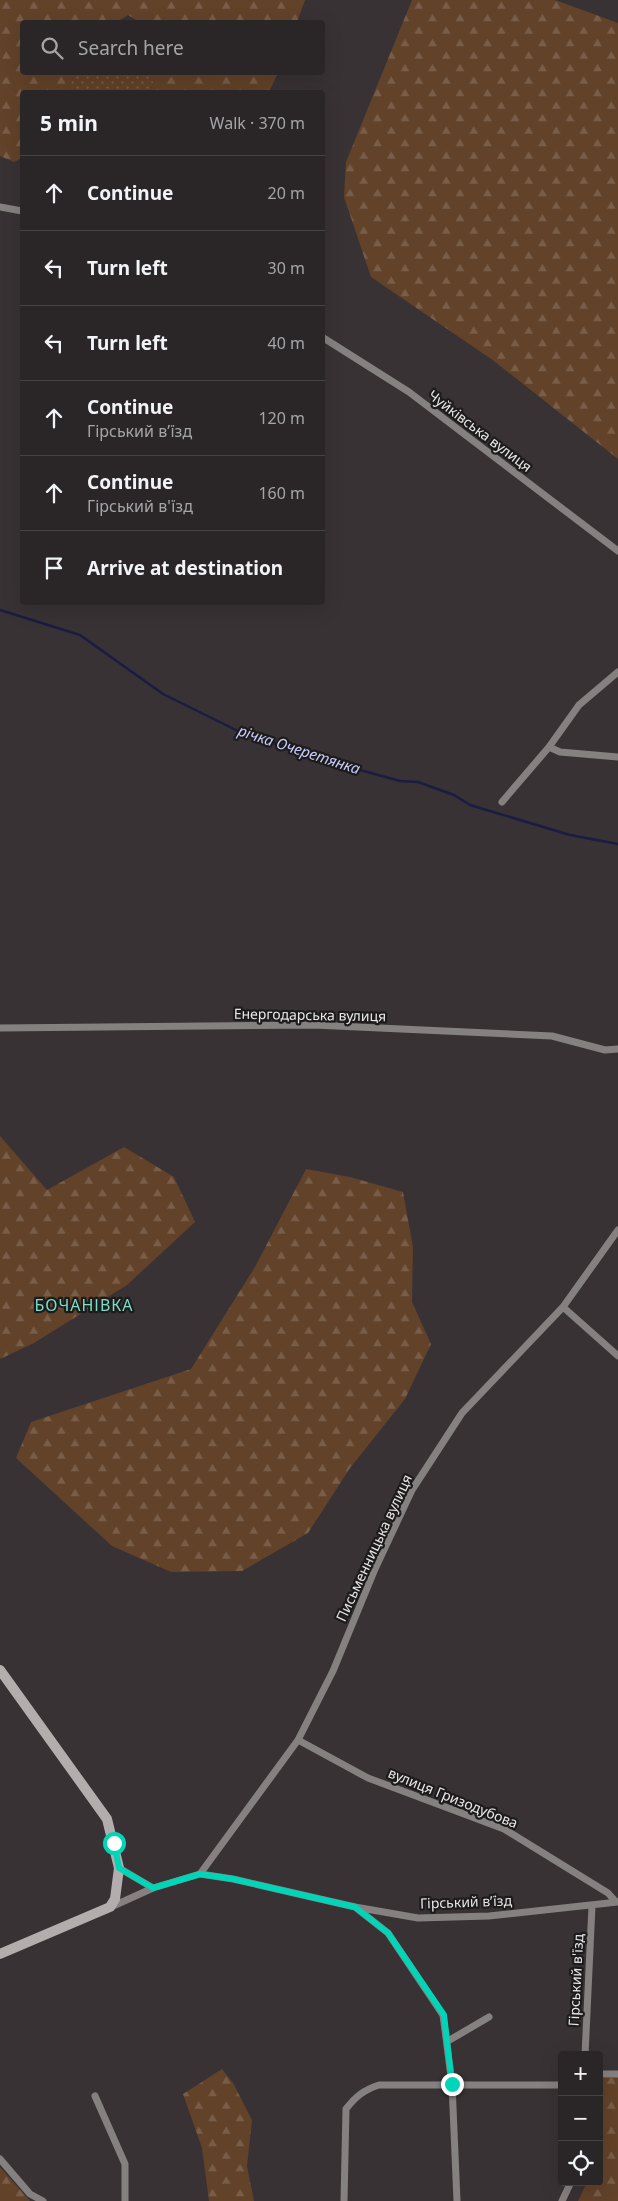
<!DOCTYPE html>
<meta charset="utf-8">
<style>
body{margin:0;font-family:"Noto Sans",sans-serif;background:#322e30;color:#f1f3f6}
.controls{position:absolute;right:15px;bottom:15px;display:grid;overflow:hidden;border-radius:5px;box-shadow:0 5px 20px #0002}
.controls button{width:45px;height:45px;display:grid;place-items:center;padding:0;border:0;border-bottom:1px solid #464345;background:#2a2628;color:#f1f3f6;font:25px sans-serif}
.stop{position:absolute;width:15px;height:15px;margin:-11px;border:4px solid #00d5b7;border-radius:50%;background:#fff}
.stop.end{background:#00d5b7;border-color:#fff;box-shadow:0 1px 5px #0008}
.list{margin:0;padding:0;list-style:none}
h2{display:flex;justify-content:space-between;align-items:center;height:65px;margin:0;padding:0 20px;font-size:21px}
h2 small{font-size:16px;font-weight:400;color:#a5a5a8}
.list li{display:grid;grid-template-columns:32px 1fr auto;gap:15px;align-items:center;box-sizing:border-box;height:75px;padding:0 20px;border-top:1px solid #464345}
.list b{display:block;font-size:19px;white-space:nowrap}
.list p{margin:0;font-size:16px;white-space:nowrap;color:#a5a5a8}
.list em{font-size:16px;font-style:normal;color:#a5a5a8}
.icon{flex:none;width:28px;height:28px;fill:none;stroke:currentColor;stroke-width:2;stroke-linecap:round;stroke-linejoin:round}
.map{position:relative;flex:none;width:618px;height:2201px;overflow:hidden}
.search{position:absolute;background:#2a2628;box-shadow:0 5px 20px #0002;left:20px;top:20px;width:305px;height:55px;display:flex;align-items:center;gap:12px;box-sizing:border-box;padding:0 18px;border-radius:5px;color:#a5a5a8;font-size:19px}
.panel{position:absolute;background:#2a2628;box-shadow:0 5px 20px #0002;left:20px;top:90px;width:305px;height:515px;border-radius:5px}
.map>svg:first-child{display:block}
.grass{fill:url(#grass-dots)}
.forest{fill:url(#forest-firs)}
.lines{fill:none;stroke-linecap:round;stroke-linejoin:round}
.stream{stroke:#1c1b43;stroke-width:2.5}
.street{stroke:#858181;stroke-width:7}
.secondary{stroke:#b3adad;stroke-width:10}
.route{stroke:#00d5b7;stroke-width:6}
.labels{text-anchor:middle;stroke-width:4.5;stroke-linejoin:round;paint-order:stroke}
.street-label{font-size:14px;fill:#e9e6e7;stroke:#1d1b1c}
.water-label{font-size:15px;font-style:italic;fill:#c8ccf9;stroke:#1d1b1c}
.quarter-label{font-size:16px;letter-spacing:1px;fill:#7adec8;stroke:#1d1b1c}
</style>
<div class="map">
<svg width="618" height="2201" viewBox="0 0 618 2201">
<defs>
<pattern id="grass-dots" width="8" height="8" patternUnits="userSpaceOnUse" patternTransform="scale(1.25)"><rect width="8" height="8" fill="#624229"/><path d="M2 2h.1M6 6h.1" fill="none" stroke="#785d48" stroke-width="1.8" stroke-linecap="round"/></pattern>
<pattern id="forest-firs" width="22" height="20" patternUnits="userSpaceOnUse" patternTransform="scale(1.25)"><rect width="22" height="20" fill="#624229"/><path d="M5 1l3.5 6h-7zM16 11l3.5 6h-7z" fill="#785d48"/></pattern>
</defs>
<rect width="100%" height="100%" fill="#383235"/>
<path class="grass" d="M 79,73 L 156,73 L 150,92 L 69,92 L 71,80 Z"/>
<path class="forest" d="M 0,0 L 305,0 L 297,22 L 139,22 L 128,15 L 117,22 L 22,22 L 22,72 L 79,73 L 71,80 L 69,92 L 22,92 L 22,158 L 14,162 L 0,156 Z
M 412,0 L 555,0 L 618,23 L 618,459 L 494,361 L 371,277 L 344,197 L 346,162 Z
M 156,73 L 156,72 L 278,73 L 269,92 L 150,92 Z
M 0,1136 L 47,1190 L 124,1147 L 174,1177 L 195,1222 L 127,1285 L 34,1343 L 0,1359 Z
M 306,1169 L 350,1177 L 403,1192 L 413,1247 L 412,1302 L 431,1344 L 405,1399 L 350,1468 L 308,1533 L 242,1571 L 171,1572 L 112,1546 L 16,1458 L 31,1422 L 191,1369 L 255,1267 Z
M 222,2069 L 233,2083 L 252,2120 L 247,2166 L 254,2201 L 209,2201 L 202,2148 L 183,2094 Z
M 618,2077 L 618,2201 L 578,2201 L 587,2182 L 599,2182 L 601,2078 Z
M 0,2167 L 30,2201 L 0,2201 Z"/>
<g class="lines">
<path class="stream" d="M 0,610 L 80,635 L 163,694 L 240,732 L 331,762 L 400,781 L 418,782 L 454,795 L 470,805 L 570,835 L 618,844"/>
<path class="street" d="M 0,207 L 22,211
M 322,337 L 409,392 L 618,551
M 549,747 L 560,752 L 618,757
M 502,802 L 549,747 L 579,705 L 618,672
M 0,1028 L 314,1025 L 552,1036 L 605,1050 L 618,1049
M 563,1307 L 618,1356
M 298,1740 L 368,1778 L 504,1829 L 608,1893 L 616,1902
M 119,1868 L 153,1888
M 200,1874 L 298,1740 L 333,1671 L 375,1569 L 412,1490 L 462,1413 L 563,1307 L 618,1230
M 111,1907 L 153,1888 L 200,1874 L 233,1879 L 355,1907 L 418,1918 L 489,1916 L 618,1902
M 355,1907 L 388,1933 L 443,2015 L 452,2084 L 457,2201
M 448,2041 L 489,2017
M 585,2055 L 592,1906
M 599,2074 L 618,2074
M 95,2096 L 125,2164 L 125,2201
M 0,2159 L 30,2194 L 43,2201
M 344,2201 L 346,2109 C 356,2096 364,2090 379,2085 L 562,2085
M 562,2201 L 571,2182"/>
<path class="secondary" d="M 0,1670 L 107,1819 L 119,1868 L 115,1899 L 110,1907 L 0,1954"/>
</g>
<g class="lines">
<path class="route" d="M 114,1843 L 119,1868 L 153,1888 L 200,1874 L 233,1879 L 355,1907 L 388,1933 L 444,2015 L 452,2084"/>
</g>
<g class="labels">
<g class="street-label">
<text transform="translate(480 431) rotate(37)" y="5">Чуйківська вулиця</text>
<text transform="translate(310 1015) rotate(1)" y="5">Енергодарська вулиця</text>
<text transform="translate(374 1548) rotate(-65)" y="5">Письменницька вулиця</text>
<text transform="translate(453 1798) rotate(22)" y="5">вулиця Гризодубова</text>
<text transform="translate(466 1902) rotate(-2)" y="5">Гірський в’їзд</text>
<text transform="translate(576 1980) rotate(-87)" y="5">Гірський в'їзд</text>
</g>
<g class="water-label">
<text transform="translate(299 750) rotate(18)" y="5">річка Очеретянка</text>
</g>
<g class="quarter-label">
<text x="84" y="1311">БОЧАНІВКА</text>
</g>
</g>
</svg>
<div class="controls">
<button>+</button>
<button>−</button>
<button><svg class="icon" aria-label="locate" viewBox="0 0 24 24"><circle cx="12" cy="12" r="6"/><path d="M12 2v4M12 18v4M2 12h4M18 12h4"/></svg></button>
</div>
<div class="stop" style="left:114px;top:1843px"></div>
<div class="stop end" style="left:452px;top:2084px"></div>
<div class="search"><svg class="icon" aria-label="search" viewBox="0 0 24 24"><circle cx="10" cy="10" r="6"/><path d="M15 15l6 6"/></svg>Search here</div>
<section class="panel">
<h2>5 min<small>Walk · 370 m</small></h2>
<ul class="list">
<li><svg class="icon" aria-label="ahead" viewBox="0 0 24 24"><path d="M12 20V5M6 11l6-6 6 6"/></svg><div><b>Continue</b></div><em>20 m</em></li>
<li><svg class="icon" aria-label="left" viewBox="0 0 24 24"><path d="M17 20v-9H6M10 6l-5 5 5 5"/></svg><div><b>Turn left</b></div><em>30 m</em></li>
<li><svg class="icon" aria-label="left" viewBox="0 0 24 24"><path d="M17 20v-9H6M10 6l-5 5 5 5"/></svg><div><b>Turn left</b></div><em>40 m</em></li>
<li><svg class="icon" aria-label="ahead" viewBox="0 0 24 24"><path d="M12 20V5M6 11l6-6 6 6"/></svg><div><b>Continue</b><p>Гірський в’їзд</p></div><em>120 m</em></li>
<li><svg class="icon" aria-label="ahead" viewBox="0 0 24 24"><path d="M12 20V5M6 11l6-6 6 6"/></svg><div><b>Continue</b><p>Гірський в'їзд</p></div><em>160 m</em></li>
<li><svg class="icon" aria-label="arrive" viewBox="0 0 24 24"><path d="M6 21V4h12l-3 4 3 4H6"/></svg><div><b>Arrive at destination</b></div></li>
</ul>
</section>
</div>
